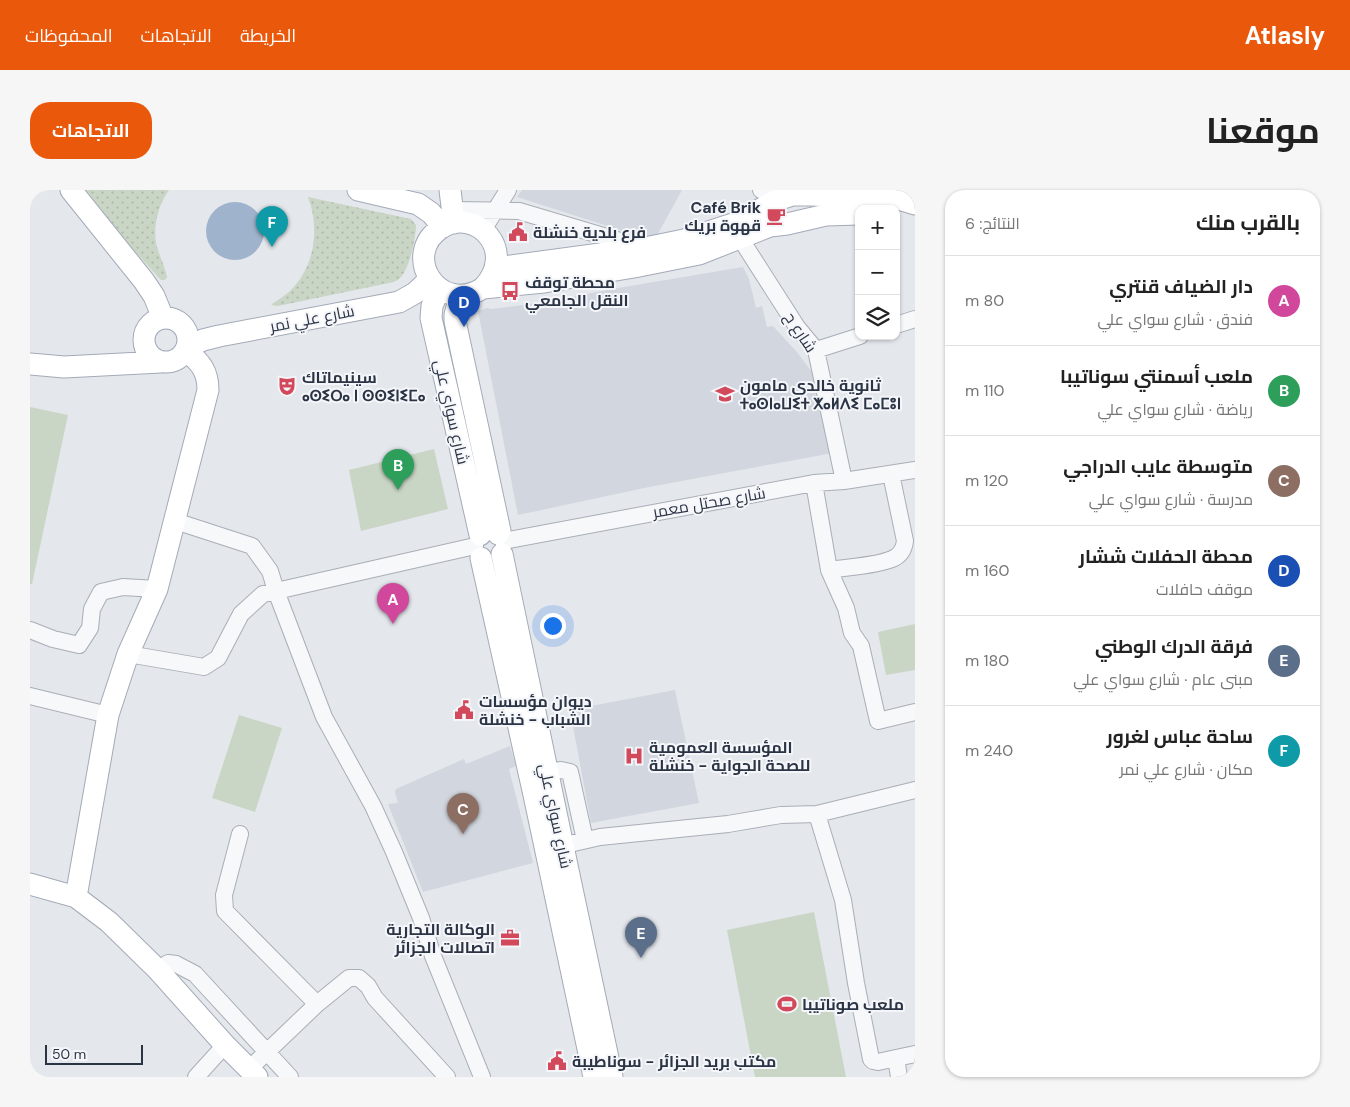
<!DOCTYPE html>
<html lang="ar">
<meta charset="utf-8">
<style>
body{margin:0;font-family:"DM Sans",Cairo,"Noto Sans Tifinagh",sans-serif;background:#f6f6f6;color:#222;direction:rtl}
.controls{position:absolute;right:15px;top:15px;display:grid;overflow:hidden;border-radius:10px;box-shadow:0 1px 4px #0004}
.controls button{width:45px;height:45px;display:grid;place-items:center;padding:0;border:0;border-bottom:1px solid #e0e0e0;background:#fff;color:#222;font:25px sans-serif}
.scale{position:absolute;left:15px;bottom:12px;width:98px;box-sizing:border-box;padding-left:5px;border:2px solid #2b3445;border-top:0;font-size:14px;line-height:18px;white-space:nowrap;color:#2b3445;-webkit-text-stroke:4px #f4f6f9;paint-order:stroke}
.you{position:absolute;left:522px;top:435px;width:18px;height:18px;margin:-12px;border:4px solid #fff;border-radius:50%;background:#1a73e8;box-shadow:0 0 0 8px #1a73e833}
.badge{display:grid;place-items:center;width:32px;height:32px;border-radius:50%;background:#ea580c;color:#fff;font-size:16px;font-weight:700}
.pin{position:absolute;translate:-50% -41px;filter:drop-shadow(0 1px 2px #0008)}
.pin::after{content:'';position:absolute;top:26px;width:18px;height:15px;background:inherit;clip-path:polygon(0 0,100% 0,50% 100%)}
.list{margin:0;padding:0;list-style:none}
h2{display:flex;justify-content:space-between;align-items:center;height:65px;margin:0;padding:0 20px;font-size:21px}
h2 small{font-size:16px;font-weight:400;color:#767676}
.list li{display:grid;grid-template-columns:32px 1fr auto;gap:15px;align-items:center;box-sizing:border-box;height:90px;padding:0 20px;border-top:1px solid #e0e0e0}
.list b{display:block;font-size:19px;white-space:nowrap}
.list p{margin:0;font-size:16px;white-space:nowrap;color:#767676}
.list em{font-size:16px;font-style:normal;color:#767676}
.icon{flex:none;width:28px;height:28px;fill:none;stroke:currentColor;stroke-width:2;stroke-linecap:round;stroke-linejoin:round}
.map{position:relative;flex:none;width:885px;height:887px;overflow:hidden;direction:ltr;border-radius:20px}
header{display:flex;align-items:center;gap:30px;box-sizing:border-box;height:70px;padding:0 25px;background:#ea580c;color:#fff}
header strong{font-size:24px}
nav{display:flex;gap:28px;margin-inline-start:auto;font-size:18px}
.intro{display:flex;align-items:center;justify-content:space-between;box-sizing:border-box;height:120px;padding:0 30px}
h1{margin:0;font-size:35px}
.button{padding:12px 22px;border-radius:20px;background:#ea580c;color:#fff;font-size:18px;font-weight:700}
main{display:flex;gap:30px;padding:0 30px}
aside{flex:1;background:#fff;border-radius:20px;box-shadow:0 1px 4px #0004}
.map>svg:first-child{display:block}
.built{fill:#d2d6de}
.grass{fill:url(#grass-dots)}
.garden{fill:#c9d6c5}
.water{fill:#9fb4cc}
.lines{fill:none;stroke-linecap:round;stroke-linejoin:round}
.minor-casing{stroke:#a9aeb7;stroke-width:18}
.major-casing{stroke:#a3abb8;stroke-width:23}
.minor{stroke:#f7f8fa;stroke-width:16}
.major{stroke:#fff;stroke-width:21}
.labels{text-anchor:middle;stroke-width:4;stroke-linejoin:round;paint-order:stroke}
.poi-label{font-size:16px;font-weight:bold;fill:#2b3445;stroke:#f4f6f9;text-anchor:start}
.street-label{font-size:16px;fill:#2b3445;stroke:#f4f6f9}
</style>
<header>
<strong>Atlasly</strong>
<nav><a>الخريطة</a><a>الاتجاهات</a><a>المحفوظات</a></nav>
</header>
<div class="intro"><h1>موقعنا</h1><a class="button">الاتجاهات</a></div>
<main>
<aside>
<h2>بالقرب منك<small>النتائج: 6</small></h2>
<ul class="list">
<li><span class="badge" style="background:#d1479c">A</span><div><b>دار الضياف قنتري</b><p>فندق · شارع سواي علي</p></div><em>80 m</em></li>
<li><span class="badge" style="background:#2e9e5b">B</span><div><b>ملعب أسمنتي سوناتيبا</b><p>رياضة · شارع سواي علي</p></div><em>110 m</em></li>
<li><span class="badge" style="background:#8d6e63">C</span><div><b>متوسطة عايب الدراجي</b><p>مدرسة · شارع سواي علي</p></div><em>120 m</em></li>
<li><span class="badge" style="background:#1a4fb4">D</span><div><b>محطة الحفلات ششار</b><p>موقف حافلات</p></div><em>160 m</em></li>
<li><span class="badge" style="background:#5c6f8a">E</span><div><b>فرقة الدرك الوطني</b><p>مبنى عام · شارع سواي علي</p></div><em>180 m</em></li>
<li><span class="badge" style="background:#0f9aa8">F</span><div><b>ساحة عباس لغرور</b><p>مكان · شارع علي نمر</p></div><em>240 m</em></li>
</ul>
</aside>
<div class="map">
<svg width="885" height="887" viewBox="0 0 885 887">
<defs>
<pattern id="grass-dots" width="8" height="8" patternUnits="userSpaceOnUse" patternTransform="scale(1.25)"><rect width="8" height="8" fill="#c9d6c5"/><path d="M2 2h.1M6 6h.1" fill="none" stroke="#adb8ab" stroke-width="1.8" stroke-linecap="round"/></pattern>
</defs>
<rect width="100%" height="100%" fill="#e4e7ec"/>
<path class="built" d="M 492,0 L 652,0 L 624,51 L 487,7 Z
M 713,77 L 719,89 L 726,118 L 732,116 L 737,137 L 743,136 L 766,161 L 785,186 L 803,263 L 619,297 L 488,325 L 448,121 L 457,118 L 462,119 L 516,112 L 582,99 Z
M 645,500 L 669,613 L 561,633 L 540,520 Z
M 480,556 L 486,576 L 479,579 L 503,673 L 393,702 L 358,614 L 368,613 L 365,602 L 366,599 L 434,569 L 436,574 Z"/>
<path class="grass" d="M 48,0 L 139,0 C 128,15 122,39 127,57 C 130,67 135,77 137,87 L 135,90 L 131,90 Z
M 278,7 L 381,29 L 386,35 C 386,48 379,81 369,89 C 365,92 359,93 354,94 L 248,116 L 241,115 C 247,110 255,106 260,101 C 285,77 290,38 278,7 Z"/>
<path class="garden" d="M 0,217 L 38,225 L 2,394 L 0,394 Z
M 404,259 L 418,319 L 331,341 L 319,280 Z
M 885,434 L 885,480 L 856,485 L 848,442 Z
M 209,525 L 252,538 L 225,622 L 182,608 Z
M 784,722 L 816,887 L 725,887 L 697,740 Z"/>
<path class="water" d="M176 41a29 29 0 1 1 58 0a29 29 0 1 1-58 0Z"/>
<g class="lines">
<g class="minor-casing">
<path id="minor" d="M 731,0 L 747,10
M 423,20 L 489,21 L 610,57
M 707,38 L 710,48 L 767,137 L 786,160 L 814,291
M 453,40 L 478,0
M 866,135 L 885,129
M 786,160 L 830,146
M 784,293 L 799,380 L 816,418 L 822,443 L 831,456 L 848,531 L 885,522
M 145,331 L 222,356 L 240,381 L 246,401 L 294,527 L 343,616 L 364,662 L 391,728 L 403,766 L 452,887
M 473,351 L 784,293 L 814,291 L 885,280
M 799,380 C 817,377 846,376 862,369 C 870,366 874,359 875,351 L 861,284
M 0,440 L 23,449 L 49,455 L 60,438 L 62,419 L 71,402 L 93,397 L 127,399
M 98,464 L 174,477 L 188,468 L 211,424 L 233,404 L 445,356
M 0,506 L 78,525
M 517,582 L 531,580 L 540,582 L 555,650
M 787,624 L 813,710 L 826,793 L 841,869 L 843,871 L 848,872 L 866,868
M 210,644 L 194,705 L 195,721 L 287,814
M 522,658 L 570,647 L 698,634 L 751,625 L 787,624 L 885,600
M 128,780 L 138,773 L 146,774 L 165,784 L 260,887
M 219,879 L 287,814 L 319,788 L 329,788 L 338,796 L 345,808 L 417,887
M 166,887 L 195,855
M 869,887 L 866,868 L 885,864"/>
</g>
<g class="major-casing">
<path id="major" d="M 41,0 L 114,91 L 124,106 L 133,128
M 328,0 L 388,14 L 401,23 L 413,37
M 420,0 L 424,33
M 466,78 L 615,58 L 654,50 L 706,33 L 747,10 L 762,5 L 779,5 L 865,8 L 885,14
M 453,98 C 489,60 445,16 411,38 C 370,65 409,126 453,98 L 514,92 L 604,77 L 669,64 L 740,36 L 757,34 L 796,25 L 829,24
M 409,99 L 402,116 L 401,128 L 450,345
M 430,106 L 425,125 L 425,131 L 470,341 L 468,344
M114 150a22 22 0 1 1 44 0a22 22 0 1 1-44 0Z
M 158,157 L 173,150 L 189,146 L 369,112 L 385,103 L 400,89
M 0,174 L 34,177 L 131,172
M 472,364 C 509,538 544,713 582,887
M 451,368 L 504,605 L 564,887
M 0,694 L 46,707 L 79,732 L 128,780 L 195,855 L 227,887
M 46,707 L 78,525 L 98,464 L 127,399 L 178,200 C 178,182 171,172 156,161"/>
</g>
<use href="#minor" class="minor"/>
<use href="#major" class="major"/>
</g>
<defs>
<g id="cafe-bare" transform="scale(1.5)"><path d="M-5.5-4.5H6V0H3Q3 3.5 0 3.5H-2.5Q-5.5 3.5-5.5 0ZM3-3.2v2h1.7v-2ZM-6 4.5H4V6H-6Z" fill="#d1495b" stroke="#f4f6f9" stroke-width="2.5" paint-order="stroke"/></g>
<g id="civic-bare" transform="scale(1.5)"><path d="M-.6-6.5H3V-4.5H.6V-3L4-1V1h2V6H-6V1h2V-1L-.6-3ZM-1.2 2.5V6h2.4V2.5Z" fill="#d1495b" stroke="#f4f6f9" stroke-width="2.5" paint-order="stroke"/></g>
<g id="bus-bare" transform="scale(1.5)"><path d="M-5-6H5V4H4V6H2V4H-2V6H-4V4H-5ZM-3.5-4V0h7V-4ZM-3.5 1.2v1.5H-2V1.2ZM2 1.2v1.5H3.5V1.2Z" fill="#d1495b" stroke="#f4f6f9" stroke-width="2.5" paint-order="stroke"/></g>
<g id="theatre-bare" transform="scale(1.5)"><path d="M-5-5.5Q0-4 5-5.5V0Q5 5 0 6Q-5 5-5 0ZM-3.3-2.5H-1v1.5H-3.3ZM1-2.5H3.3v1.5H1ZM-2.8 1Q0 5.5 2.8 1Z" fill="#d1495b" stroke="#f4f6f9" stroke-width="2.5" paint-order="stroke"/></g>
<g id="school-bare" transform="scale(1.5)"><path d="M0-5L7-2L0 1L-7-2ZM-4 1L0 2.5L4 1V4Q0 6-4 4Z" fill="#d1495b" stroke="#f4f6f9" stroke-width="2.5" paint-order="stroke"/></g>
<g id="hospital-bare" transform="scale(1.5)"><path d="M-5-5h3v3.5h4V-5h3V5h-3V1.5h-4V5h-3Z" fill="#d1495b" stroke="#f4f6f9" stroke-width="2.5" paint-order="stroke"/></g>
<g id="office-bare" transform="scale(1.5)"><path d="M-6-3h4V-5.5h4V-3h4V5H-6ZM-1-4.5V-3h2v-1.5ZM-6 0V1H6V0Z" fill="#d1495b" stroke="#f4f6f9" stroke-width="2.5" paint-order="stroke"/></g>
<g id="stadium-bare" transform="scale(1.5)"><path d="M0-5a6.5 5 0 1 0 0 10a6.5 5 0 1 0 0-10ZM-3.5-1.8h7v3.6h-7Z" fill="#d1495b" stroke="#f4f6f9" stroke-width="2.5" paint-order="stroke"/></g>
</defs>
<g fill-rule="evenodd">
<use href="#cafe-bare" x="746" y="26"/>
<use href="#civic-bare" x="488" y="42"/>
<use href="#bus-bare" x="480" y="101"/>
<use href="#theatre-bare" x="257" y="196"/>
<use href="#school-bare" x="695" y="204"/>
<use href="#civic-bare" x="434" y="520"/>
<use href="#hospital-bare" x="604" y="566"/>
<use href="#office-bare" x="480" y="748"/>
<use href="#stadium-bare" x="757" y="814"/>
<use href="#civic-bare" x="527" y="871"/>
</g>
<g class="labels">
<g class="poi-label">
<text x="731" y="23" text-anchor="end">Café Brik<tspan x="731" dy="18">قهوة بريك</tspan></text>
<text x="503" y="48">فرع بلدية خنشلة</text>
<text x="495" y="98">محطة توقف<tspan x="495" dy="18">النقل الجامعي</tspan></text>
<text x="272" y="193">سينيماتاك<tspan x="272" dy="18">ⴰⵙⵉⵔⴰ ⵏ ⵙⵙⵉⵏⵉⵎⴰ</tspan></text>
<text x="710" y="201">ثانوية خالدي مامون<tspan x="710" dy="18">ⵜⴰⵙⵏⴰⵡⵉⵜ ⵅⴰⵍⴷⵉ ⵎⴰⵎⵓⵏ</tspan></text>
<text x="449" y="517">ديوان مؤسسات<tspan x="449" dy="18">الشباب - خنشلة</tspan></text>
<text x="619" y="563">المؤسسة العمومية<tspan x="619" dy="18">للصحة الجواية - خنشلة</tspan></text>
<text x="465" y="745" text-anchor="end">الوكالة التجارية<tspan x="465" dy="18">اتصالات الجزائر</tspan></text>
<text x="772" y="820">ملعب صوناتيبا</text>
<text x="542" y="877">مكتب بريد الجزائر - سوناطيبة</text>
</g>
<g class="street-label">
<text transform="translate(282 128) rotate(-11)" y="6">شارع علي نمر</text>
<text transform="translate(771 142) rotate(57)" y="6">شارع ح</text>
<text transform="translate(422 222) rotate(77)" y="6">شارع سواي علي</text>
<text transform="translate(679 312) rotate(-10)" y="6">شارع صحتل معمر</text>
<text transform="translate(526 626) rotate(78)" y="6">شارع سواي علي</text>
</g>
</g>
</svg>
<div class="controls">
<button>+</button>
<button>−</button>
<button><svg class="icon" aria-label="layers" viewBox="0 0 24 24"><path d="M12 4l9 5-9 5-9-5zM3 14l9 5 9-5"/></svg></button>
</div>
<div class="scale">50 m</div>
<div class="you"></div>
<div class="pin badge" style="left:363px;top:434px;background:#d1479c">A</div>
<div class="pin badge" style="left:368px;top:300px;background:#2e9e5b">B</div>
<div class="pin badge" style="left:433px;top:644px;background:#8d6e63">C</div>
<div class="pin badge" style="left:434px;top:137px;background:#1a4fb4">D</div>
<div class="pin badge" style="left:611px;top:768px;background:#5c6f8a">E</div>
<div class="pin badge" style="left:242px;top:57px;background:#0f9aa8">F</div>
</div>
</main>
